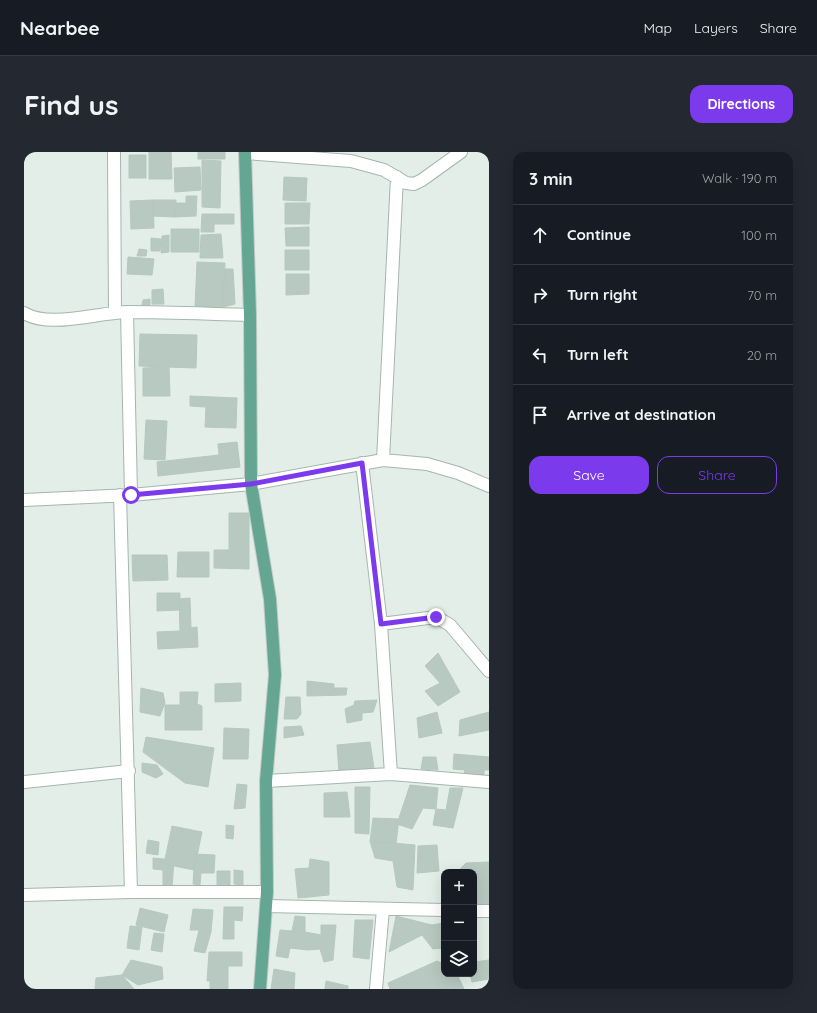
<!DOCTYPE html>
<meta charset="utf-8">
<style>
body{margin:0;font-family:Quicksand,sans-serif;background:#242831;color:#f1f3f6}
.controls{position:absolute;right:12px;bottom:12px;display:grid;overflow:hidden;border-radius:8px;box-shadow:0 4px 16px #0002}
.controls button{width:36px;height:36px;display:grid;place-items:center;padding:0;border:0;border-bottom:1px solid #363941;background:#171b24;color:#f1f3f6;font:20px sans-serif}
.stop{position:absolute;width:12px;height:12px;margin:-9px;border:3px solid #7c3aed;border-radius:50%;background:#fff}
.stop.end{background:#7c3aed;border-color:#fff;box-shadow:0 1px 4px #0008}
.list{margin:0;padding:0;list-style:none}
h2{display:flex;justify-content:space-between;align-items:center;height:52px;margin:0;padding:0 16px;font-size:17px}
h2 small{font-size:13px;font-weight:400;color:#9ea1a6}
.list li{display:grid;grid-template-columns:26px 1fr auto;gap:12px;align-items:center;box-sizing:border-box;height:60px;padding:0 16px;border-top:1px solid #363941}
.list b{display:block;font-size:15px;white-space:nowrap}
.list em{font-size:13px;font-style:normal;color:#9ea1a6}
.actions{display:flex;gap:8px;padding:12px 16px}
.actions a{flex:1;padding:9px 0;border:1px solid #7c3aed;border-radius:12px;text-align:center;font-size:14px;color:#7c3aed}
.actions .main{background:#7c3aed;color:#fff}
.icon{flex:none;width:22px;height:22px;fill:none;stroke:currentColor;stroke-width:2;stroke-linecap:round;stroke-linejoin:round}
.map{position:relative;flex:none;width:465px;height:837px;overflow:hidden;border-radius:12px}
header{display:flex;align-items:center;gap:24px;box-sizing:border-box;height:56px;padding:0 20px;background:#171b24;border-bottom:1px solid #363941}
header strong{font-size:19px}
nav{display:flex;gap:22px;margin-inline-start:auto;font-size:14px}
.intro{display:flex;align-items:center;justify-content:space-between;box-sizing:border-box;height:96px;padding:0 24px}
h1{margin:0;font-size:28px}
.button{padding:10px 18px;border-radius:12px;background:#7c3aed;color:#fff;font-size:14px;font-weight:700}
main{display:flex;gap:24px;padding:0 24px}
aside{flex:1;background:#171b24;border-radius:12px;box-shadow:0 4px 16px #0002}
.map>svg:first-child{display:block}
.building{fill:#b8c9c1;stroke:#b5c8bf}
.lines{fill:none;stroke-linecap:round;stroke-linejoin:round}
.minor-casing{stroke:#a5b6af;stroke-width:14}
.major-casing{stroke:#c1cac7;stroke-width:14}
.minor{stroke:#fff;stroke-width:12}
.major{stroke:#65a692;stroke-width:12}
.route{stroke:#7c3aed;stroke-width:5}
</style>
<header>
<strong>Nearbee</strong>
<nav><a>Map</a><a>Layers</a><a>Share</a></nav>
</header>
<div class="intro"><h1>Find us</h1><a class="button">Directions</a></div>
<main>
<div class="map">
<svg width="465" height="837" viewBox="0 0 465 837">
<rect width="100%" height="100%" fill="#e3eee8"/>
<path class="building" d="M 125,0 L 147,0 L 148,27 L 125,27 Z
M 174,0 L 201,0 L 201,7 L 174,7 Z
M 105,3 L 122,3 L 122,26 L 105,26 Z
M 178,8 L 197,9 L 196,56 L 178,55 Z
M 176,15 L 177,38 L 151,40 L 150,16 Z
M 260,25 L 283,26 L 282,49 L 259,48 Z
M 162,44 L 173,44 L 172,64 L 151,65 L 152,51 L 162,51 Z
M 129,48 L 130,76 L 107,77 L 106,49 Z
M 129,48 L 152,48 L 151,65 L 129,64 Z
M 261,51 L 286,51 L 285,72 L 261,72 Z
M 178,62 L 210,62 L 210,72 L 190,72 L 190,80 L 177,80 Z
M 285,75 L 285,94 L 262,94 L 261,76 Z
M 147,77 L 175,77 L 175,100 L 147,100 Z
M 197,82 L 199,106 L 176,106 L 177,83 Z
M 145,83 L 145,100 L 137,101 L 138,84 Z
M 127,86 L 137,87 L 136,99 L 127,99 Z
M 115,97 L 123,98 L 122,104 L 113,104 Z
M 261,98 L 285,98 L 285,118 L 261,118 Z
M 104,105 L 130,107 L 128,123 L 103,122 Z
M 173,110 L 201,111 L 199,155 L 171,154 Z
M 201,117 L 209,117 L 211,152 L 199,155 Z
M 262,122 L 285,122 L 285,142 L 262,143 Z
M 139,137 L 140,152 L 128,152 L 128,138 Z
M 126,147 L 126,153 L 118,153 L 119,148 Z
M 116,182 L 173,183 L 172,216 L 115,214 Z
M 145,215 L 146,244 L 119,244 L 119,216 Z
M 166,244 L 213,246 L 212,276 L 181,275 L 182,255 L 166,254 Z
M 122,268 L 143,269 L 141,308 L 120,307 Z
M 213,290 L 216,315 L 134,324 L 133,310 L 195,303 L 194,292 Z
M 205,361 L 225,361 L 225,417 L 190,416 L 190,398 L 205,398 Z
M 154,400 L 185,400 L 185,425 L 153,425 Z
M 108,403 L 143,403 L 144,428 L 109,429 Z
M 133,441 L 156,441 L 156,458 L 133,459 Z
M 166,446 L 167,476 L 173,475 L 174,495 L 134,497 L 133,480 L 156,479 L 155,447 Z
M 414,501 L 436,540 L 414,554 L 401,539 L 416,531 L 401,514 Z
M 283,529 L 310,532 L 310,536 L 323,536 L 322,543 L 283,544 Z
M 217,531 L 217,549 L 191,550 L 191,532 Z
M 117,536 L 139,541 L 141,551 L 136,564 L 116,560 Z
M 156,540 L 174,540 L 173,552 L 178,554 L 178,578 L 141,578 L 141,553 L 156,553 Z
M 262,545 L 276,545 L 277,562 L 273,567 L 260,567 Z
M 353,548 L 349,560 L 338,561 L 338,568 L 323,571 L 321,557 L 330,553 L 331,549 Z
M 413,560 L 418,581 L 395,586 L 393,566 Z
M 465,560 L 465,578 L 435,584 L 436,568 Z
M 277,574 L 280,583 L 260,586 L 260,575 Z
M 200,576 L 225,577 L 224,607 L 199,607 Z
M 122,585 L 190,596 L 184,635 L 161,631 L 119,600 Z
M 346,590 L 350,616 L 315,621 L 313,593 Z
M 430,602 L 465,605 L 465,618 L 460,618 L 460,626 L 440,622 L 441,618 L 429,617 Z
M 399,605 L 412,605 L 414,618 L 397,617 Z
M 118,611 L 133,613 L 139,622 L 132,626 L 118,620 Z
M 213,632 L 223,633 L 221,656 L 210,657 Z
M 386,633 L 414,636 L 412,657 L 399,656 L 388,677 L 373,672 Z
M 331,635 L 346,635 L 345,682 L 331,681 Z
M 426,636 L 439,636 L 429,676 L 409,673 L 412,657 L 422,658 Z
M 323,640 L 326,665 L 300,665 L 300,641 Z
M 349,666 L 375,667 L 372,691 L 346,690 Z
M 202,673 L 210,674 L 209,687 L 202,686 Z
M 148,674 L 178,680 L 170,718 L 140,712 Z
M 124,688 L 135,690 L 134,703 L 122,701 Z
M 346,689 L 391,693 L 389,738 L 373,735 L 369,709 L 351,706 Z
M 413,693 L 415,719 L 393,721 L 394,694 Z
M 171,702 L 191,703 L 190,721 L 177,721 L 176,733 L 169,732 Z
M 129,706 L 150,708 L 148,736 L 139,736 L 139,718 L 129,717 Z
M 286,707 L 305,710 L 305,743 L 274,746 L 271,717 L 285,716 Z
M 465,710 L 465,757 L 450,757 L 450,720 L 433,720 L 442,711 Z
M 210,718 L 219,719 L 219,733 L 210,732 Z
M 193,719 L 206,719 L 206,738 L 193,738 Z
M 200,755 L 219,755 L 218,769 L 210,768 L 210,787 L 199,787 Z
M 116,756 L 144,763 L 140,780 L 112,773 Z
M 169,757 L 189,758 L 187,780 L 181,801 L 170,799 L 175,778 L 166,778 Z
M 271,764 L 281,765 L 281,780 L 297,783 L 297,773 L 312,773 L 309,808 L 300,810 L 296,797 L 284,798 L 266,796 L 264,806 L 252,804 L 256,778 L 268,779 Z
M 372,764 L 408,773 L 420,771 L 420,796 L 409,797 L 398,783 L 365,800 Z
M 331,768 L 349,768 L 345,807 L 329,805 Z
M 106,774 L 118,775 L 115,798 L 103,796 Z
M 130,781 L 140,782 L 138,800 L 127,798 Z
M 185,800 L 218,800 L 218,814 L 204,814 L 204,837 L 186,837 L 186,829 L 183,829 Z
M 107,808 L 138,815 L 139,827 L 114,833 L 98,823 Z
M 465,808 L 465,827 L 448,830 L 446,822 L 450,822 L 450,810 Z
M 413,809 L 420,812 L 420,822 L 433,822 L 440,837 L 366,837 L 364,831 Z
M 250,817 L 271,821 L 270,837 L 247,837 Z
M 98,823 L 110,837 L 71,837 L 72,826 Z
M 302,829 L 324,834 L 324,837 L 301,837 Z"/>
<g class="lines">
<g class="minor-casing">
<path id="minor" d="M 90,0 L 91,161
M 221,1 L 327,9 L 360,18 L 382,31 L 390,32 L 398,28 L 437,0
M 103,160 L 107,343
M 0,161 C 26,177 74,160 105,160 C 145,160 186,162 226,163
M 359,308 L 373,25
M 338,311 L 357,472 L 367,622
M 96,343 L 107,740
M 0,348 L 107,343 L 227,332 L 359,308 L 403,312 L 434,321 L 465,334
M 357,472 L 412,465 L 426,473 L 465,519
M 242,629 L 367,622 L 465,630
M 0,630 L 105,619
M 0,743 L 107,740 L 243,740
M 242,754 L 420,758
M 450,759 L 465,759
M 352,837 L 359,757"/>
</g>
<g class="major-casing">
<path id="major" d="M 221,0 L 226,163 L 227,332 L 246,447 L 251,523 L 242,629 L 243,740 L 236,837"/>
</g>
<use href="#minor" class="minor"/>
<use href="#major" class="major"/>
</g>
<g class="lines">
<path class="route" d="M 107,343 L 227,332 L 338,311 L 357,472 L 412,465"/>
</g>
</svg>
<div class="controls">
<button>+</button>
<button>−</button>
<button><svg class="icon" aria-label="layers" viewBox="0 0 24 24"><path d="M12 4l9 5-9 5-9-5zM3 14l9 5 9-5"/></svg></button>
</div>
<div class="stop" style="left:107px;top:343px"></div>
<div class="stop end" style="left:412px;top:465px"></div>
</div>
<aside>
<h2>3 min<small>Walk · 190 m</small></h2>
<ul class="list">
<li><svg class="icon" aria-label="ahead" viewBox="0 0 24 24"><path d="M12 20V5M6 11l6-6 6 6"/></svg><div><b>Continue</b></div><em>100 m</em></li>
<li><svg class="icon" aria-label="right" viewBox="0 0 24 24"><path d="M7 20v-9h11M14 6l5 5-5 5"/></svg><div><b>Turn right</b></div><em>70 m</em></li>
<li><svg class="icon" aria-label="left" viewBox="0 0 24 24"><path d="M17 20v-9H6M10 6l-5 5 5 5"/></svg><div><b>Turn left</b></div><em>20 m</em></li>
<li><svg class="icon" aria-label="arrive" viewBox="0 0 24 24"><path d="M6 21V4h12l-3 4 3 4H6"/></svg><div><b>Arrive at destination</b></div></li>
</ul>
<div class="actions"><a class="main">Save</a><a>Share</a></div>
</aside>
</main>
